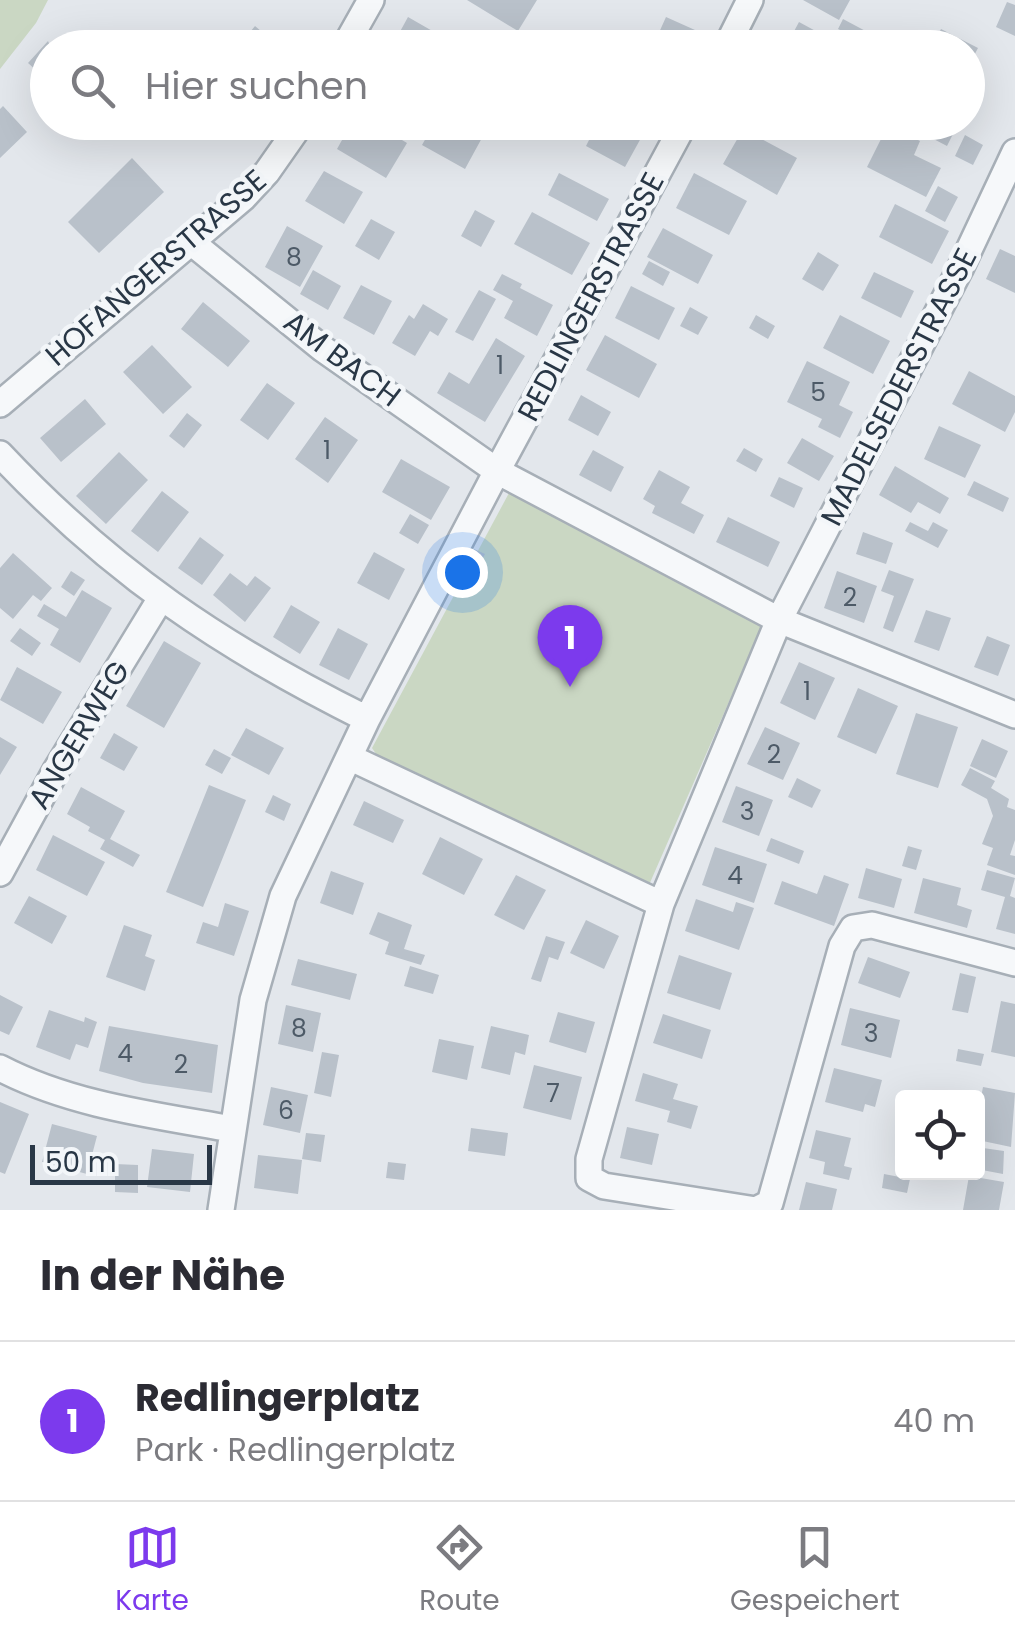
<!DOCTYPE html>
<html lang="de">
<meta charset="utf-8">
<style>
body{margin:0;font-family:Poppins,sans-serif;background:#f7f7f7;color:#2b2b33}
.controls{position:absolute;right:30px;bottom:30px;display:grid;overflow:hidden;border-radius:10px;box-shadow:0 10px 40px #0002}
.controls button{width:90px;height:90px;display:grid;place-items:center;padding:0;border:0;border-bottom:2px solid #e1e1e2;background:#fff;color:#2b2b33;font:50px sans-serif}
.scale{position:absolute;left:30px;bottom:25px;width:182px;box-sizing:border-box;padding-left:10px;border:5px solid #293746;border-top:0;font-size:28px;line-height:35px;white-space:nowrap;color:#293746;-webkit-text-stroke:8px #f3f6f9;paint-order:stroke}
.you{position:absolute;left:462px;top:572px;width:35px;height:35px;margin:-25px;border:8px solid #fff;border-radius:50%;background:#1a73e8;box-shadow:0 0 0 15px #1a73e833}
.badge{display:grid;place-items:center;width:65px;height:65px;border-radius:50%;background:#7c3aed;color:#fff;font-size:32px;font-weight:700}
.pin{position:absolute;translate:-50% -82px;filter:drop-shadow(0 2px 5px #0008)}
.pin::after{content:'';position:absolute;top:52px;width:35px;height:30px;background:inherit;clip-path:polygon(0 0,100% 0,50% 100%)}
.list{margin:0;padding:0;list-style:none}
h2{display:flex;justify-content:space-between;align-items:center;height:130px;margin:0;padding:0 40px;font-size:42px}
h2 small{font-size:32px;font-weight:400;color:#7c7c81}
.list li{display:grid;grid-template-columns:65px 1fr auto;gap:30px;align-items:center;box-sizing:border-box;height:160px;padding:0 40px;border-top:2px solid #e1e1e2}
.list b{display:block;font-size:38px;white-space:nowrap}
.list p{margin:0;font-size:32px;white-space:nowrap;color:#7c7c81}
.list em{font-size:32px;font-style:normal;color:#7c7c81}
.icon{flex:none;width:55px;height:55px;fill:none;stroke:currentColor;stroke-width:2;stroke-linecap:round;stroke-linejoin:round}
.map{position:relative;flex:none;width:1015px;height:1210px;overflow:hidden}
.search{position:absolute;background:#fff;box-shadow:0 10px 40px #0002;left:30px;right:30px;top:30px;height:110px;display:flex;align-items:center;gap:25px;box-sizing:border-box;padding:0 35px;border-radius:55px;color:#7c7c81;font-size:38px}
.sheet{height:290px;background:#fff}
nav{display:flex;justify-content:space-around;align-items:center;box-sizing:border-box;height:140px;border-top:2px solid #e1e1e2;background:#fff;font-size:28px;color:#7c7c81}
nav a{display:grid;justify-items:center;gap:5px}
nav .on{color:#7c3aed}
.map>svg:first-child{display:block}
.green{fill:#cad7c3}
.building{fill:#b9c1ca}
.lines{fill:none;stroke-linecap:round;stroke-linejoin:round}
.street-casing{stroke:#a7afb7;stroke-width:30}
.street{stroke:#f6f8fa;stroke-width:25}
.labels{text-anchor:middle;stroke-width:9;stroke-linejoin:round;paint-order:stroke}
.number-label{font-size:25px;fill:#4d5a67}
.street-label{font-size:30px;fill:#293746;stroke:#f3f6f9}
</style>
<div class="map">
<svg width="1015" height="1210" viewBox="0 0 1015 1210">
<rect width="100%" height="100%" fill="#e3e7ec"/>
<path class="green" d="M 0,0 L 48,0 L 36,23 L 0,69 Z
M 509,493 L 762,626 L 649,885 L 383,764 L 372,748 Z"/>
<path class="building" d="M 467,0 L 537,0 L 518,31 Z
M 803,0 L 850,0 L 839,20 Z
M 1007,2 L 1015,5 L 1015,36 L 996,27 Z
M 408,17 L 462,48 L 391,48 Z
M 666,17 L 695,30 L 687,48 L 657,37 Z
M 843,19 L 873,35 L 868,44 L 838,29 Z
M 799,22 L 847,48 L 785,48 Z
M 255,26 L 281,48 L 237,48 Z
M 941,29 L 978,48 L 968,67 L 968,48 L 932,48 Z
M 48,41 L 51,48 L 48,48 L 48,81 L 28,63 Z
M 3,106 L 27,132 L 0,158 L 0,109 Z
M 352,122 L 372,122 L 407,143 L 386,178 L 337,149 Z
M 435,122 L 459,122 L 483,136 L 465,169 L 422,145 Z
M 598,122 L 614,122 L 641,138 L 625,167 L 586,146 Z
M 776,122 L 817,122 L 809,139 Z
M 901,122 L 959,122 L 947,146 Z
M 888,125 L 920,141 L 914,155 L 941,168 L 926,197 L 867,167 Z
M 743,129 L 797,158 L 777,195 L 723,164 Z
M 965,135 L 983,145 L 973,165 L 955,156 Z
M 132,158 L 164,192 L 99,253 L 68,222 Z
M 324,171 L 363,192 L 344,224 L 305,201 Z
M 559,173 L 609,199 L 597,221 L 548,195 Z
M 694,173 L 747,201 L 729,235 L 676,208 Z
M 938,186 L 958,197 L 945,222 L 925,211 Z
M 895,204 L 949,231 L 932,264 L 879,237 Z
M 475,210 L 495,221 L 481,247 L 461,236 Z
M 532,212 L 590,243 L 572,275 L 514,244 Z
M 371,219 L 395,232 L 379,260 L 355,246 Z
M 287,226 L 323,246 L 300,287 L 265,267 Z
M 663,228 L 713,255 L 698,284 L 647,257 Z
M 1000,249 L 1015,256 L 1015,293 L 986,279 Z
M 818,252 L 839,265 L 823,291 L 802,279 Z
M 649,261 L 670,272 L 663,286 L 642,274 Z
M 313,270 L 341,286 L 328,310 L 300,294 Z
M 874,272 L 914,291 L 901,318 L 861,298 Z
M 502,274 L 522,284 L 520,288 L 553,305 L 537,336 L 504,318 L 513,301 L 493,290 Z
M 361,285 L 392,301 L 374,335 L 343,318 Z
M 631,286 L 675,308 L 659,340 L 615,318 Z
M 479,290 L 496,299 L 473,341 L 455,332 Z
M 203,302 L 250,341 L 228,367 L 181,329 Z
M 423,304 L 448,319 L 438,336 L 430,331 L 415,356 L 392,343 L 409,315 L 414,319 Z
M 690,307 L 708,317 L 698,335 L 680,326 Z
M 756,315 L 775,326 L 768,339 L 749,328 Z
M 840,315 L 890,341 L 873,374 L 823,348 Z
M 605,335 L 657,364 L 639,398 L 586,370 Z
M 496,338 L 525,356 L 485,422 L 437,393 L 449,372 L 469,384 Z
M 152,345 L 192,387 L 163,414 L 123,372 Z
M 807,361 L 850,382 L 839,405 L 853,412 L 840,438 L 818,427 L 822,419 L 787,402 Z
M 969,371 L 1015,396 L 1015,412 L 1005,432 L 952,404 Z
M 267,383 L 295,403 L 268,440 L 240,420 Z
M 581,395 L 611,412 L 598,436 L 568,420 Z
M 85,399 L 106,424 L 61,462 L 40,438 Z
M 187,413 L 202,425 L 184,448 L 169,436 Z
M 325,417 L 358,440 L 328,483 L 295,459 Z
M 939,426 L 981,445 L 965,478 L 924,459 Z
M 802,438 L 834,456 L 819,481 L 787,463 Z
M 744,448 L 763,459 L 756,472 L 736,461 Z
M 593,450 L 624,467 L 611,492 L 579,475 Z
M 119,452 L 148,480 L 106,524 L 76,496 Z
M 401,459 L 450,487 L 431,520 L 382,492 Z
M 895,466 L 949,498 L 940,514 L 918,502 L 911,513 L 879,495 Z
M 659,470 L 690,487 L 681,503 L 704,515 L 694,534 L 652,513 L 655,506 L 643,499 Z
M 779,477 L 803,488 L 794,508 L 770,496 Z
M 974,481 L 1009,498 L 1003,512 L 967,495 Z
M 162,491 L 189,512 L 158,552 L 131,531 Z
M 410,514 L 429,525 L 418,544 L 399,533 Z
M 728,517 L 780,542 L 768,567 L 716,542 Z
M 910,522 L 928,531 L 933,522 L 948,530 L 938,548 L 905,531 Z
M 863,532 L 893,543 L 886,564 L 856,554 Z
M 200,537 L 224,555 L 202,585 L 178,568 Z
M 474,549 L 485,554 L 473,576 L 463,570 Z
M 374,552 L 405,569 L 389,600 L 357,583 Z
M 13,553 L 52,588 L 41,601 L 33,595 L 13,619 L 0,608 L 0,568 Z
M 889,570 L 914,579 L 893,632 L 883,628 L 894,596 L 881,591 Z
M 71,571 L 85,580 L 74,596 L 61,587 Z
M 837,571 L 877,586 L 864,623 L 824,608 Z
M 230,573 L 247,586 L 255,576 L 271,588 L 245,622 L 213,595 Z
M 82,590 L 112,608 L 80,663 L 50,645 L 59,629 L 37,616 L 44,604 L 66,617 Z
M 291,605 L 320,622 L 300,654 L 273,637 Z
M 926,610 L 951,618 L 939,651 L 914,642 Z
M 20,628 L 41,643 L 32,656 L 10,641 Z
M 338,628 L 368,644 L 349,680 L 319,665 Z
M 987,636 L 1010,645 L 998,676 L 974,667 Z
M 164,641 L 201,663 L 164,728 L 126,706 Z
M 799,662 L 835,678 L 815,720 L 780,703 Z
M 17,667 L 62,692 L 43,724 L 0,700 Z
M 858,688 L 898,706 L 876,754 L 837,737 Z
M 916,713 L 958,727 L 938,788 L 896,774 Z
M 765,727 L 800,743 L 783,780 L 747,764 Z
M 246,728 L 284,748 L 269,775 L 231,755 Z
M 114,733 L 138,747 L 124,771 L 100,758 Z
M 0,737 L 17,747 L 0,775 Z
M 982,739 L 1008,751 L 996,778 L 970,766 Z
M 214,749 L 231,758 L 222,774 L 205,765 Z
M 970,768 L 995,781 L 991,788 L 1009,799 L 1007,807 L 1015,810 L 1015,840 L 1010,855 L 1015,856 L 1015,875 L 987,865 L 993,848 L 982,844 L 993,816 L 987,799 L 961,785 Z
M 797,778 L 821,790 L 812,808 L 788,797 Z
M 209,785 L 246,800 L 203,907 L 166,892 Z
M 736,786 L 773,800 L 759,836 L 722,822 Z
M 81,787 L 125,811 L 110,839 L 140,855 L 133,867 L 100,849 L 105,840 L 88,831 L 90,827 L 67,814 Z
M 273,795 L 291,804 L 284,821 L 265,812 Z
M 364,801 L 404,820 L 393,843 L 353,825 Z
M 53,835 L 105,862 L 87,896 L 36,870 Z
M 440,837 L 483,859 L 464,895 L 422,874 Z
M 771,838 L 804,851 L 799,864 L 766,851 Z
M 908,846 L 922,850 L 916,870 L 902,866 Z
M 715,847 L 767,864 L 754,903 L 702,885 Z
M 866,868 L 902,879 L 894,908 L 858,898 Z
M 987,870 L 1015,878 L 1010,896 L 1015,898 L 1015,934 L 996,929 L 1005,897 L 981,890 Z
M 331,871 L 364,883 L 353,915 L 320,903 Z
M 516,875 L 546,890 L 524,930 L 494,915 Z
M 824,875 L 849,884 L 834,926 L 774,904 L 782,881 L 817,894 Z
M 923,878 L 961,888 L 957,905 L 972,910 L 967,928 L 914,913 Z
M 29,896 L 67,916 L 52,944 L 14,923 Z
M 696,899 L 733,912 L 736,902 L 754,908 L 739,950 L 685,931 Z
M 225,903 L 249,911 L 234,956 L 196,943 L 203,922 L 218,927 Z
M 378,912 L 412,925 L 404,949 L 425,955 L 421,965 L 385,954 L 389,942 L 369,934 Z
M 586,920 L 619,936 L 604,969 L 570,953 Z
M 124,925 L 152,935 L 145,956 L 155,960 L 145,991 L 106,977 Z
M 546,936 L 565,942 L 558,960 L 549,957 L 541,982 L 531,979 Z
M 679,955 L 732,973 L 720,1010 L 667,993 Z
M 868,957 L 910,972 L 900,998 L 858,983 Z
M 298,959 L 357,974 L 350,1000 L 291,985 Z
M 410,966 L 439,975 L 433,994 L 404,986 Z
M 960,973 L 976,977 L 968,1013 L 952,1010 Z
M 0,995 L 23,1007 L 9,1035 L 0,1031 Z
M 1001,1001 L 1015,1004 L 1015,1057 L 991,1052 Z
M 286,1005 L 321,1013 L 313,1052 L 278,1044 Z
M 850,1008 L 900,1020 L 891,1058 L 841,1045 Z
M 49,1010 L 84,1022 L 85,1017 L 97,1022 L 88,1048 L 76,1044 L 70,1060 L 36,1047 Z
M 558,1012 L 595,1022 L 586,1053 L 549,1042 Z
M 663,1014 L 711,1030 L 702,1059 L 653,1043 Z
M 109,1026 L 218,1045 L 212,1093 L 143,1083 L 99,1071 Z
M 491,1026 L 529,1035 L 525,1055 L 515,1052 L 510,1075 L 481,1068 Z
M 439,1039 L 474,1046 L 467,1080 L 432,1072 Z
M 958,1049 L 984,1054 L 981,1066 L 956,1061 Z
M 322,1052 L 339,1055 L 331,1097 L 314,1093 Z
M 534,1065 L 582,1077 L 571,1120 L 523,1108 Z
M 834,1068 L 882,1080 L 875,1107 L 865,1104 L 863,1112 L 825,1102 Z
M 643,1073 L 678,1084 L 673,1099 L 698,1106 L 691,1129 L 667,1122 L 670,1111 L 635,1101 Z
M 271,1087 L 308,1095 L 300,1133 L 263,1125 Z
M 983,1087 L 1015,1093 L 1011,1147 L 978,1140 L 978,1113 Z
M 0,1102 L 29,1114 L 5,1174 L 0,1172 Z
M 52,1124 L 97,1136 L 87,1174 L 42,1162 Z
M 627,1127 L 659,1134 L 652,1165 L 620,1158 Z
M 471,1128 L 508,1133 L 505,1156 L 468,1151 Z
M 816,1130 L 851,1138 L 844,1166 L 852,1168 L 849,1180 L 823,1174 L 825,1162 L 809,1158 Z
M 306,1133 L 325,1135 L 321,1162 L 302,1159 Z
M 983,1148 L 1004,1151 L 1003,1174 L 982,1170 Z
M 152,1149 L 194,1154 L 190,1192 L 147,1187 Z
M 258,1155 L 302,1160 L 298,1194 L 254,1188 Z
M 388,1162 L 406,1164 L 404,1180 L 386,1178 Z
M 115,1164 L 138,1165 L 138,1193 L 115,1192 Z
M 884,1174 L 910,1179 L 907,1193 L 882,1188 Z
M 969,1176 L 1004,1182 L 999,1210 L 963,1210 Z
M 806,1182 L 837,1189 L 832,1210 L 799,1210 Z"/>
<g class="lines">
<g class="street-casing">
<path id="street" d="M 344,48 L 371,0
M 726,48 L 750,0
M 1015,152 L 960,269 L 779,620 L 661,904 L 589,1159 L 589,1178 L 604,1186 L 756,1210 L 770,1203 L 842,946 L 853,928 L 872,925 L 1015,963
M 191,242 L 323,349 L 497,471 L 779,620 L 1015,715
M 0,404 L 243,198 L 267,172 L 302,122
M 0,454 C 112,573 222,647 367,719
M 351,758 L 661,904
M 0,873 L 56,770 L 161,598
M 0,1068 C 71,1105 154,1115 232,1129
M 221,1210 L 253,1000 L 283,896 L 367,719 L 497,471 L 685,122"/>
</g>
<use href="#street" class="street"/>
</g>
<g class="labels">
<g class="number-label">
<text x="294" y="266">8</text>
<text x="500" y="374">1</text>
<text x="818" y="401">5</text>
<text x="327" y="459">1</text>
<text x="850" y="606">2</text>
<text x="807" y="700">1</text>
<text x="774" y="763">2</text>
<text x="747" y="820">3</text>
<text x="735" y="884">4</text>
<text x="299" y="1037">8</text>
<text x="871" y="1042">3</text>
<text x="125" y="1062">4</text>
<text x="181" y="1073">2</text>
<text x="553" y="1102">7</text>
<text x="286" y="1119">6</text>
</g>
<g class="street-label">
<text transform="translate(156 268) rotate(-41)" y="10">HOFANGERSTRASSE</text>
<text transform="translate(591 297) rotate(-62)" y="10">REDLINGERSTRASSE</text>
<text transform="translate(342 359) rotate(37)" y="10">AM BACH</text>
<text transform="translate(899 387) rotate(-63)" y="10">MADELSEDERSTRASSE</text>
<text transform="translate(79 735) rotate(-59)" y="10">ANGERWEG</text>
</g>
</g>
</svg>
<div class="controls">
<button><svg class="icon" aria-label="locate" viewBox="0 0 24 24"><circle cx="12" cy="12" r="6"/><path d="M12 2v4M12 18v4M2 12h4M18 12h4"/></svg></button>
</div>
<div class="scale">50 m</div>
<div class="you"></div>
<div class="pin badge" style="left:570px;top:687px">1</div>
<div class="search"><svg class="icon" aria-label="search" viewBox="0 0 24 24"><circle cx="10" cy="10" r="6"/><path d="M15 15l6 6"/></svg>Hier suchen</div>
</div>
<section class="sheet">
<h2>In der Nähe<small></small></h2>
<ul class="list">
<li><span class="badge">1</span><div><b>Redlingerplatz</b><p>Park · Redlingerplatz</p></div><em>40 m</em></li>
</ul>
</section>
<nav>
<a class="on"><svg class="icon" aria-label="map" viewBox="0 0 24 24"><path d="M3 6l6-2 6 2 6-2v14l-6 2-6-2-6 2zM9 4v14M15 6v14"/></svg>Karte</a>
<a><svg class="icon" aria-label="directions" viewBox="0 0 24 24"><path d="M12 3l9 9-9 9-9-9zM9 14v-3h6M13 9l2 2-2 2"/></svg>Route</a>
<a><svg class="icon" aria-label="saved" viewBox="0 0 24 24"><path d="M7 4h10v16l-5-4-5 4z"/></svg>Gespeichert</a>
</nav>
